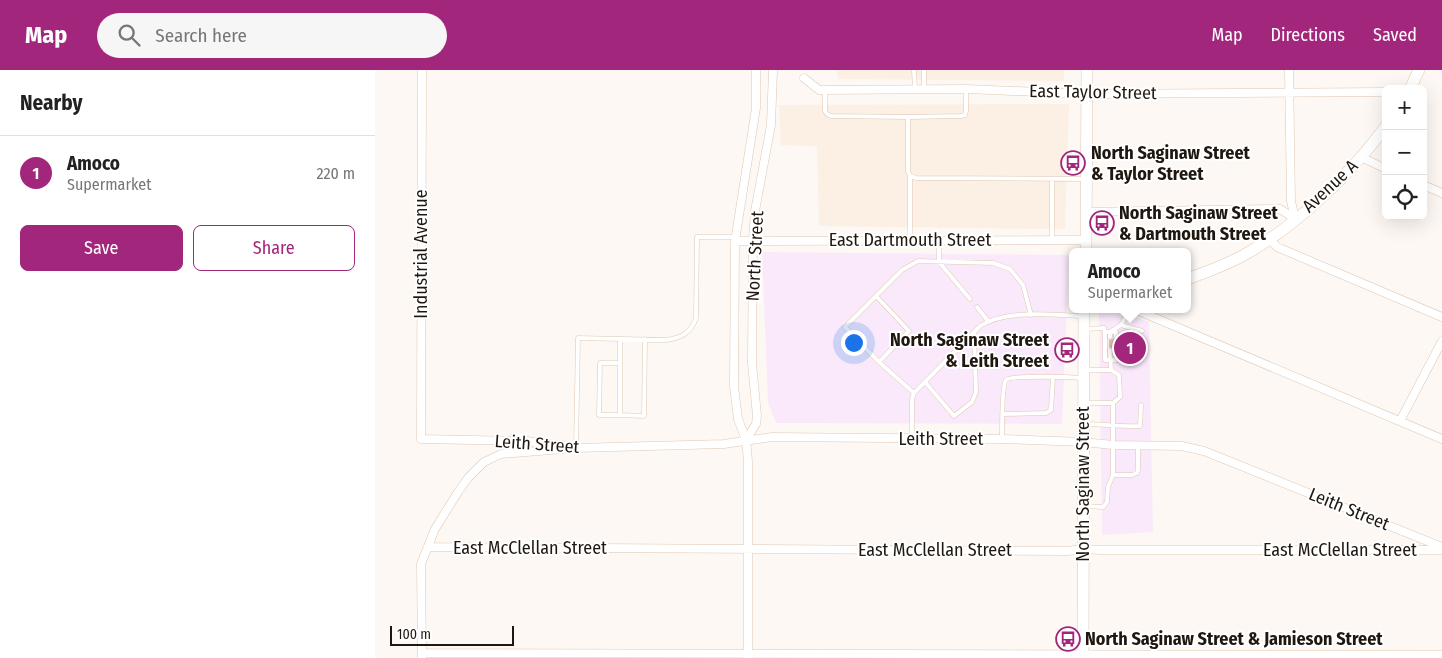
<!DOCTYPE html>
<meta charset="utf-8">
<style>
body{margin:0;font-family:"Fira Sans Condensed",sans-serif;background:#f6f6f6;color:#222}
.controls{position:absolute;right:15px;top:15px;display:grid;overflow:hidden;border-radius:8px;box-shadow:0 5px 20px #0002}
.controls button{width:45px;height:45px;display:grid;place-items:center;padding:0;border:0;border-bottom:1px solid #e0e0e0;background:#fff;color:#222;font:25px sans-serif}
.scale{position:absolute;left:15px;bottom:12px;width:124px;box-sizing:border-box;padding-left:5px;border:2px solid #201810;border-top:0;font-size:14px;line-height:18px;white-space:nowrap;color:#201810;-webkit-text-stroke:4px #fff;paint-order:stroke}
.you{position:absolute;left:478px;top:272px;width:18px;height:18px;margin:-12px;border:4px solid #fff;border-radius:50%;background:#1a73e8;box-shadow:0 0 0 8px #1a73e833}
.badge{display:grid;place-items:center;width:32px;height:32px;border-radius:50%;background:#a2277c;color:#fff;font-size:16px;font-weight:700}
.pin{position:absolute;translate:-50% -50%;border:2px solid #fff;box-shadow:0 1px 5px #0006}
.popup{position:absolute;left:694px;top:178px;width:122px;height:65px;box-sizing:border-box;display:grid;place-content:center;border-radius:8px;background:#fff;filter:drop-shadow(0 1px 4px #0005);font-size:16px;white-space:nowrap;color:#767676}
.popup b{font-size:19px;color:#222}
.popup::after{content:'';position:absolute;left:50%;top:100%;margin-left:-10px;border:10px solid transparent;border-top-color:#fff}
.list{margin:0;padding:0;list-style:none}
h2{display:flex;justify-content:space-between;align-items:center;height:65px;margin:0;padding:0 20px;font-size:21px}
h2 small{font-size:16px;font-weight:400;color:#767676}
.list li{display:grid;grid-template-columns:32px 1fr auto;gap:15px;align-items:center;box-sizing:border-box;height:75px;padding:0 20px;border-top:1px solid #e0e0e0}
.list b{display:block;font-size:19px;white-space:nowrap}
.list p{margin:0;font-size:16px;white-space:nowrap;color:#767676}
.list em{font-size:16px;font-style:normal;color:#767676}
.actions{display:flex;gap:10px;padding:15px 20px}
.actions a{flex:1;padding:11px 0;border:1px solid #a2277c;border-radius:8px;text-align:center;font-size:18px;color:#a2277c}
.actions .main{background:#a2277c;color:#fff}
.icon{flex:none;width:28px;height:28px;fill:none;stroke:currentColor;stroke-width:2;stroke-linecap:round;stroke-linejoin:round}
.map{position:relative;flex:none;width:1067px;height:588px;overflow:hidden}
header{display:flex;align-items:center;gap:30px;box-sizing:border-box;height:70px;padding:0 25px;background:#a2277c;color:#fff}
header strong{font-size:24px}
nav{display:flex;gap:28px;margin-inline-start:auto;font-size:18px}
.search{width:350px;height:45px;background:#f6f6f6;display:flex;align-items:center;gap:12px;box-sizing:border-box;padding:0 18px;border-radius:28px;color:#767676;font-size:19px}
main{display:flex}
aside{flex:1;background:#fff}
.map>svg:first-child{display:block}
.commercial{fill:#fae9fb}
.built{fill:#fcefe4}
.building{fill:#dcc4b0}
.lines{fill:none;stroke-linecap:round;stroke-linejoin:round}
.lane-casing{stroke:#dfc7b2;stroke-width:5}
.street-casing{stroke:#dfc7b2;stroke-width:9}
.secondary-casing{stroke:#dfc7b2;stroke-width:12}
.lane{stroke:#fff;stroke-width:4}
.street{stroke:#fff;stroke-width:8}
.secondary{stroke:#fff;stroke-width:11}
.labels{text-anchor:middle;stroke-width:4;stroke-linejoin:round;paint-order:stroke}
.street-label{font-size:18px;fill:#201810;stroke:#fff}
.poi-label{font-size:18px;font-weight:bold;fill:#201810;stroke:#fff;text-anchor:start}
</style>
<header>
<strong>Map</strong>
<div class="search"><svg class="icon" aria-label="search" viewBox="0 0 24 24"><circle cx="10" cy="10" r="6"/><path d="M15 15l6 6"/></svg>Search here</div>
<nav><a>Map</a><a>Directions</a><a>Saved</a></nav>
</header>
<main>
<aside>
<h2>Nearby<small></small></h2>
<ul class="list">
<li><span class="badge">1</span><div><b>Amoco</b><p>Supermarket</p></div><em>220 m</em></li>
</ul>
<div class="actions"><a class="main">Save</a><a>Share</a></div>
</aside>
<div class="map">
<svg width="1067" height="588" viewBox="0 0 1067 588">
<rect width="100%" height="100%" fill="#fdf8f4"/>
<path class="commercial" d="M 387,182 L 694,185 L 687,354 L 401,353 L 393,333 Z
M 727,239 L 735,239 L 774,252 L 778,462 L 727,465 L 724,244 Z"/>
<path class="built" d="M 462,0 L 689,0 L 689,11 L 463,9 Z
M 694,34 L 690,159 L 444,156 L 442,76 L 406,75 L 404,35 Z"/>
<path class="building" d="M 749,266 L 761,266 L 761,292 L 749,292 L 749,280 L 746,280 L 742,276 L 738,279 L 734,277 L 734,270 L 738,269 L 742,270 L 745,267 L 749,267 Z"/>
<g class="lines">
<g class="lane-casing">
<path id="lane" d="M 539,0 L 540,19
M 549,0 L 549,19
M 450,20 L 450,41 L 452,44 L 456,46 L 533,47 L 533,101 L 535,106 L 541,108 L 709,109
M 533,47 L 586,46 L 590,45 L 591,41 L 591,19
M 535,106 L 535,169
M 677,170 L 677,110
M 564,171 L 564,192 L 595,229
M 501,226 L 534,261 L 504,292
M 602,237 L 613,251
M 746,255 L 767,261
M 711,259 L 729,258 L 730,262 L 741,262 L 741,267
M 730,262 L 730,290 L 742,290 L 742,280
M 735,267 L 735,262 L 746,255 L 755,239
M 245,269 L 245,345 L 269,346 L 270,269
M 711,300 L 736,300 L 735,280
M 736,300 L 744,305 L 745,327 L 738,333
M 550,312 L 579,346 L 597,332 L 601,322 L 599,263
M 539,323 L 504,292 L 470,257 L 527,200 L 543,191 L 618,193 L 635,199 L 648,215 L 656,245
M 710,333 L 738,333 L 738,405 L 733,417 L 732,432 L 728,437 L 710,436
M 628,344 L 671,343 L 676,340 L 678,307
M 245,345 L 224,345 L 225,293 L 245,293
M 710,354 C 729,354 747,357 765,356 L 766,335
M 537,368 L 537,329 L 539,323 L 605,256 C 631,239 677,245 707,246
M 627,369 C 627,360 627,314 631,310 C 636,305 696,307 706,308
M 201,378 L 203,268 L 291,270 C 306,268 316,263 321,248 L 322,167 L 360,167
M 738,405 L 757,405 L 762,403 L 763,400 L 763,375"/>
</g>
<g class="street-casing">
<path id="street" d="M 47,0 L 46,369 L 152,371 L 201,378 L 349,374 L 397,367 L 627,369 L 708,372 L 738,375 L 807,376 L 829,381 L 1067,477
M 914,0 L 916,131 L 920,149
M 429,8 L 444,20 L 591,19 L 712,24 L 1011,22
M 986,87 L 1011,99
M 1048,115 L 1067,123
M 711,142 L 905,139 L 920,149
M 895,169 L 902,177 L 1067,247
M 360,171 L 711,170
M 759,239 L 1067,369
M 1025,351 L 1067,271
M 371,370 L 381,354 L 382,346 L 377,293 L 378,170 L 380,141 L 396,55 L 398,0
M 53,477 L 693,481 L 708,479 L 726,480 L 1067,480
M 47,583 L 1067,585
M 373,587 L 373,391 L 371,370 L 363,349 L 359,317 L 360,171 L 381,38 L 381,0
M 47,588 L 46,494 L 60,459 L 83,422 L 93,408 L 109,392 L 126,384 L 188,379"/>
</g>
<g class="secondary-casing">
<path id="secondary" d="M 1035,19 L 1044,0
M 711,182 L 712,0
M 812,209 C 832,202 851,195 869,185 C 920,157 977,103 1011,56
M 708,588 L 709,239"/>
</g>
<use href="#lane" class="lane"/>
<use href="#street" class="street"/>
<use href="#secondary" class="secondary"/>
</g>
<defs>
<g id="bus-ring" transform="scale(1.25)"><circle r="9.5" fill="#fff" stroke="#a2277c" stroke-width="1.5"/><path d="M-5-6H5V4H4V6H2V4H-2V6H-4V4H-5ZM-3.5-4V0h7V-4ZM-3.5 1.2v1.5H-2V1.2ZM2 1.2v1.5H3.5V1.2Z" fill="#a2277c"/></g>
</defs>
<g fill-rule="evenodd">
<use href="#bus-ring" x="698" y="93"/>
<use href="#bus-ring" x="727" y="153"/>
<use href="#bus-ring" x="692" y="280"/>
<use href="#bus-ring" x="693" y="569"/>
</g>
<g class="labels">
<g class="street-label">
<text transform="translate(718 22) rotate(1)" y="6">East Taylor Street</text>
<text transform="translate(955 116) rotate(-43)" y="6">Avenue A</text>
<text x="535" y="176">East Dartmouth Street</text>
<text transform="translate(46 184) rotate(-90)" y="6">Industrial Avenue</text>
<text transform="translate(380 186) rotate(-87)" y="6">North Street</text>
<text x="566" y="375">Leith Street</text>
<text transform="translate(162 374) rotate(4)" y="6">Leith Street</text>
<text transform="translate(708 414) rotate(-90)" y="6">North Saginaw Street</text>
<text transform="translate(974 439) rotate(22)" y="6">Leith Street</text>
<text x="155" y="484">East McClellan Street</text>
<text x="560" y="486">East McClellan Street</text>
<text x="965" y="486">East McClellan Street</text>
</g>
<g class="poi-label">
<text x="716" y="89">North Saginaw Street<tspan x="716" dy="21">&amp; Taylor Street</tspan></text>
<text x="744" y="149">North Saginaw Street<tspan x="744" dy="21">&amp; Dartmouth Street</tspan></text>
<text x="674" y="276" text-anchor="end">North Saginaw Street<tspan x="674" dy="21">&amp; Leith Street</tspan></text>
<text x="710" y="575">North Saginaw Street &amp; Jamieson Street</text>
</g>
</g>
</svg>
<div class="controls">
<button>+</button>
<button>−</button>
<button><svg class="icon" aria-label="locate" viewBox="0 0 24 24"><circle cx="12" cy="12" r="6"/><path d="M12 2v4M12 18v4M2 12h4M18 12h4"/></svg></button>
</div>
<div class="scale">100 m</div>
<div class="you"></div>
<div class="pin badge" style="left:755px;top:278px">1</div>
<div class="popup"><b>Amoco</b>Supermarket</div>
</div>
</main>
